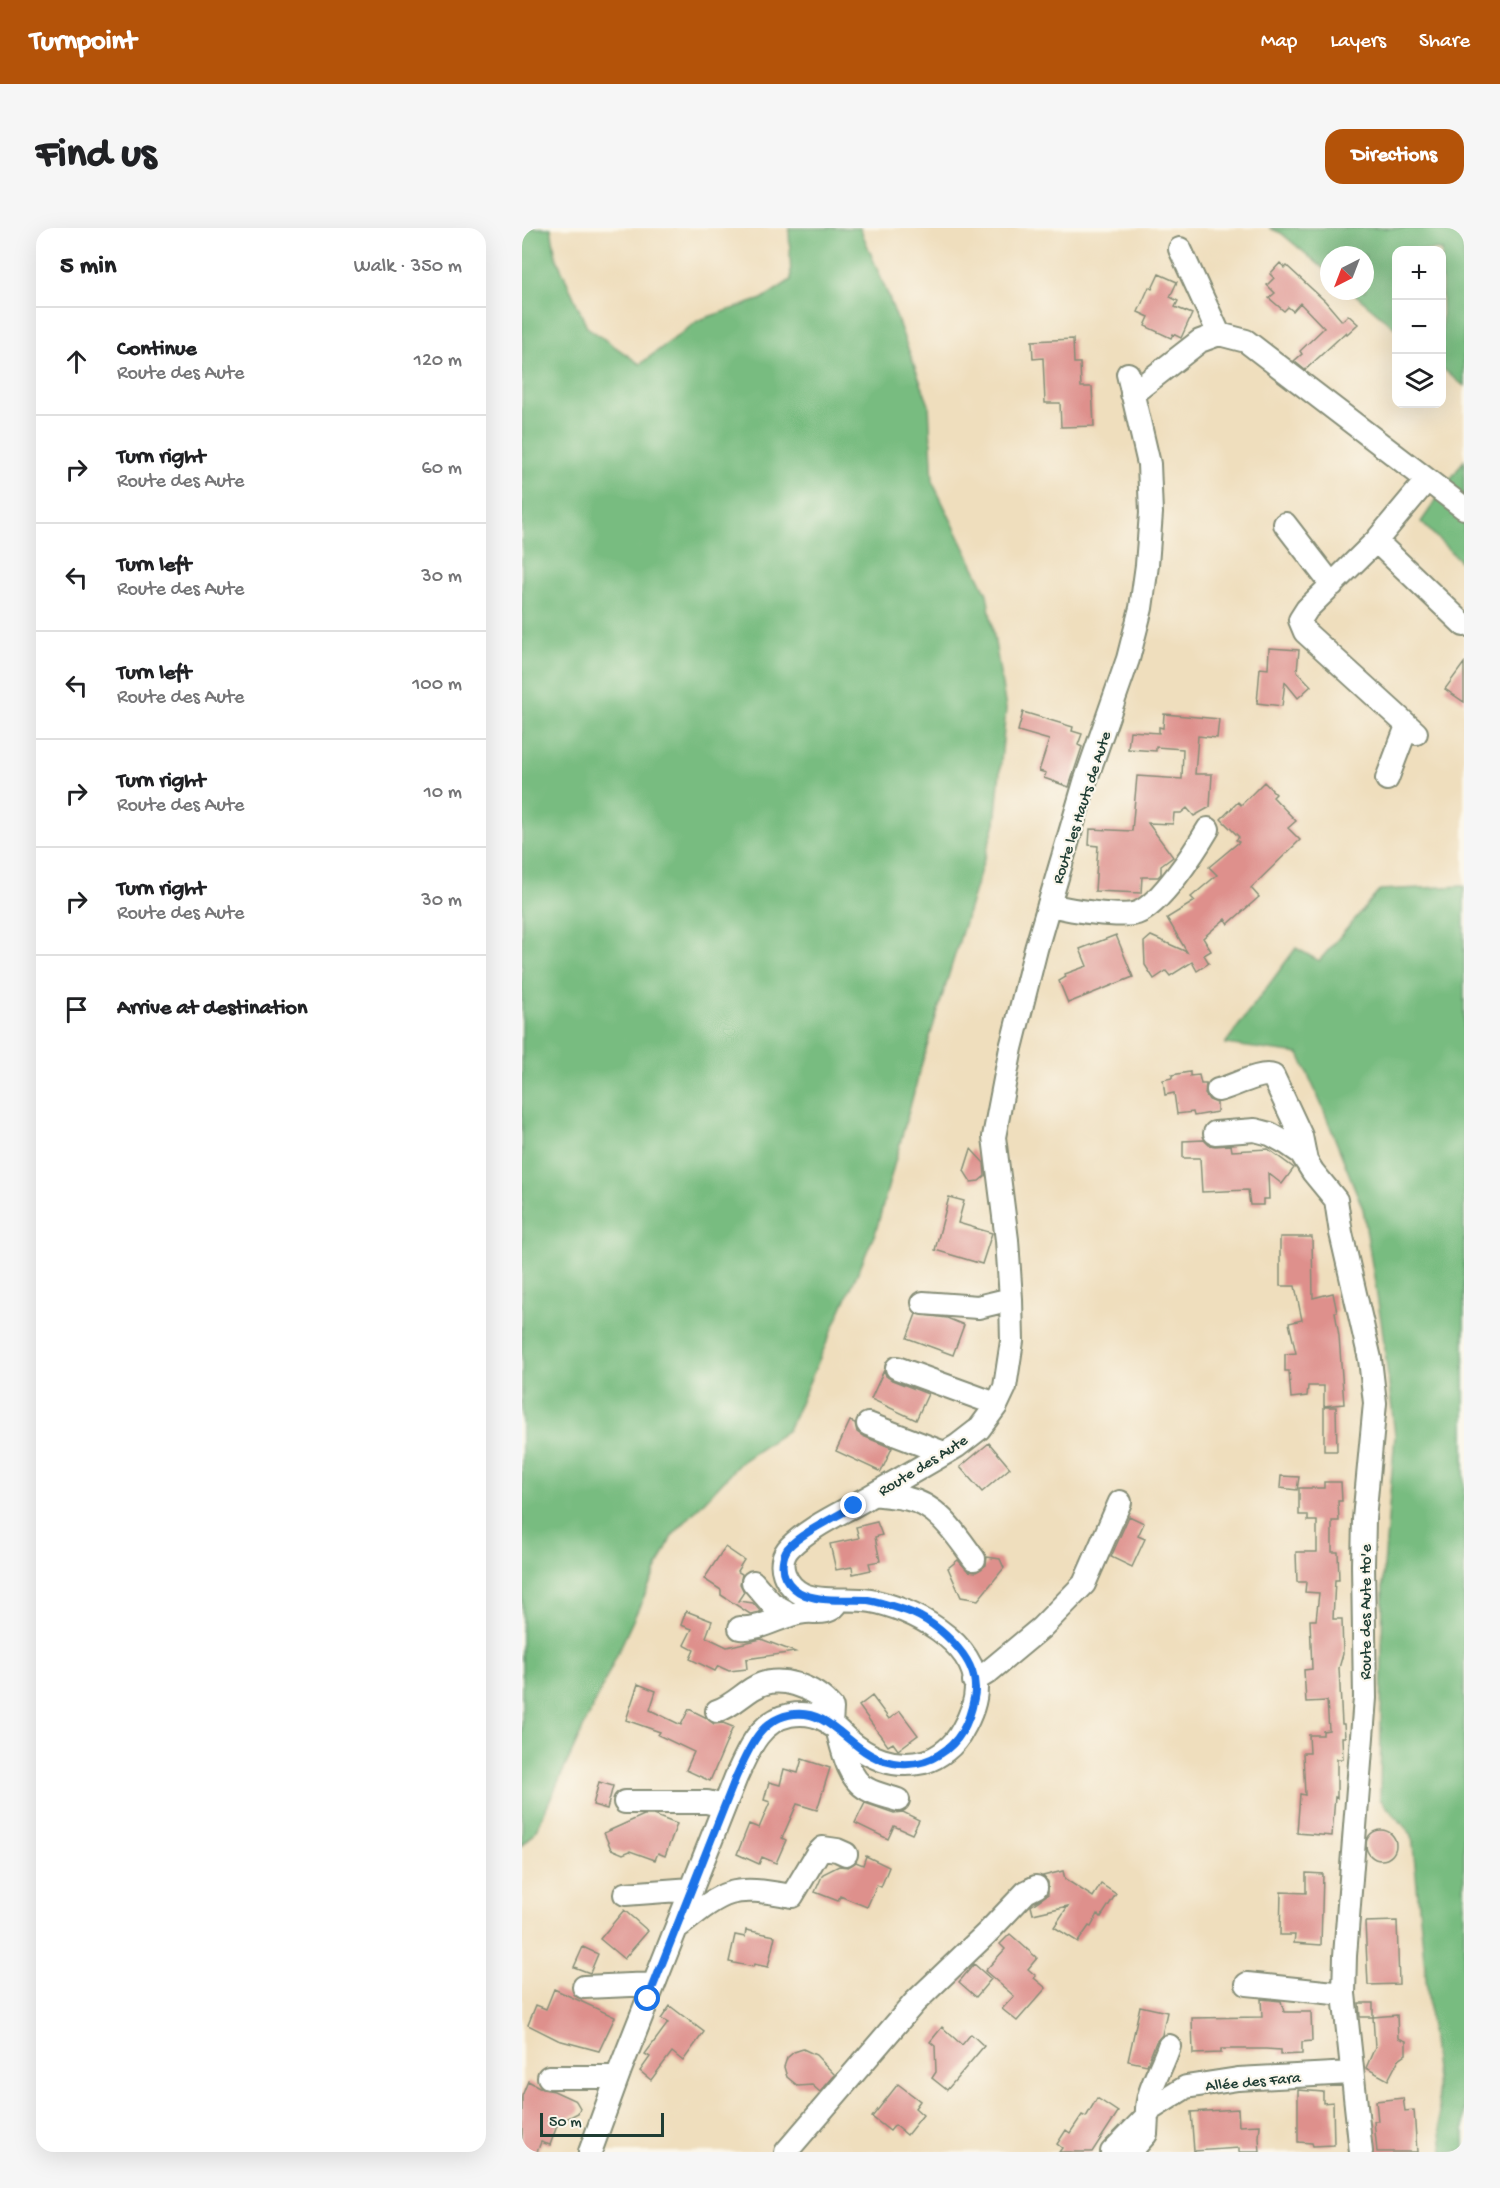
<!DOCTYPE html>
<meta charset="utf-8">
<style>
body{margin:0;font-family:"Gochi Hand",sans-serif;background:#f6f6f6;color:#202124}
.controls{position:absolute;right:18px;top:18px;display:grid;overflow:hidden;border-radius:12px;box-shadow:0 6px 24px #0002}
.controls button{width:54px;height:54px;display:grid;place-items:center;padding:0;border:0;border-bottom:2px solid #e0e0e0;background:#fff;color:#202124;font:30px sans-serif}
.compass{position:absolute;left:798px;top:18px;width:54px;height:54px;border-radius:50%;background:#fff;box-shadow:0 6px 24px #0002;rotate:222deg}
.scale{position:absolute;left:18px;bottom:15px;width:124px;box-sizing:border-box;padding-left:6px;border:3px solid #1f3d34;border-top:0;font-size:16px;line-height:21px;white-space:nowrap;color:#1f3d34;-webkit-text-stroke:4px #fbf7ec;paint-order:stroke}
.stop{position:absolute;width:18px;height:18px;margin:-14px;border:4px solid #1a73e8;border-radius:50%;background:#fff}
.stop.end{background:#1a73e8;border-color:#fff;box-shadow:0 2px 6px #0008}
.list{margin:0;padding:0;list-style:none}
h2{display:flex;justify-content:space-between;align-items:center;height:78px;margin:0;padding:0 24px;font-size:26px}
h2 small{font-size:20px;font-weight:400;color:#757577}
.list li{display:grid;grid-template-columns:39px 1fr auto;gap:18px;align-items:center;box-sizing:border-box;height:108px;padding:0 24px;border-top:2px solid #e0e0e0}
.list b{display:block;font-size:22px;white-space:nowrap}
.list p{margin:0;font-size:20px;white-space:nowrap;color:#757577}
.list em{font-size:20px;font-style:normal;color:#757577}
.icon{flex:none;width:33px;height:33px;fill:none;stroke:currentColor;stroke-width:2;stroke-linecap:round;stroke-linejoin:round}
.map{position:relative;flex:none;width:942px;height:1924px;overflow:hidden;border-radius:18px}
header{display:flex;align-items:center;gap:36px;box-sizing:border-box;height:84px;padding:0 30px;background:#b45309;color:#fff}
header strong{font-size:28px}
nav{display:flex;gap:33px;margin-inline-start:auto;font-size:21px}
.intro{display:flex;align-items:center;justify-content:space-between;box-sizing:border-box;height:144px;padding:0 36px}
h1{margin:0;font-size:42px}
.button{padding:15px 27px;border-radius:18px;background:#b45309;color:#fff;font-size:21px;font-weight:700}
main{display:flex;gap:36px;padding:0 36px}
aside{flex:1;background:#fff;border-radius:18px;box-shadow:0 6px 24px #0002}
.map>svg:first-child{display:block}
.forest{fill:#78bc80;stroke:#4c7c5a;stroke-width:1.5}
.building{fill:#de908c}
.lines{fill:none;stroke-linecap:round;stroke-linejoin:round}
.minor-casing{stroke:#878e78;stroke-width:26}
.minor{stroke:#fff;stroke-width:22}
.route{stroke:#1a73e8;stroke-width:8}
.labels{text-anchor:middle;stroke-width:4.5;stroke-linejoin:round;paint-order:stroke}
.street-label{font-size:16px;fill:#1f3d34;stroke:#fbf7ec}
</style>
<header>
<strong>Turnpoint</strong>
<nav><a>Map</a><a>Layers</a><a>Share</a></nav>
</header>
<div class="intro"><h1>Find us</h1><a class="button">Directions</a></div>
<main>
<aside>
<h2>5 min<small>Walk · 350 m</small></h2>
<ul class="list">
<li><svg class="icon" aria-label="ahead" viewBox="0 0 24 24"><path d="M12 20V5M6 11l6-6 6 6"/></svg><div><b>Continue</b><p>Route des Aute</p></div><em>120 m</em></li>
<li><svg class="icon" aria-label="right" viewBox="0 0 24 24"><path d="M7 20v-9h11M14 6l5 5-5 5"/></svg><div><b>Turn right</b><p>Route des Aute</p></div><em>60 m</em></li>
<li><svg class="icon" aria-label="left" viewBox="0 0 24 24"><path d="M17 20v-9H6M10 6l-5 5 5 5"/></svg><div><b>Turn left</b><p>Route des Aute</p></div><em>30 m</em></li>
<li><svg class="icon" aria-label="left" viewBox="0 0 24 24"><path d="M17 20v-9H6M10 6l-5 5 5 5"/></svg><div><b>Turn left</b><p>Route des Aute</p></div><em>100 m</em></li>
<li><svg class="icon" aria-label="right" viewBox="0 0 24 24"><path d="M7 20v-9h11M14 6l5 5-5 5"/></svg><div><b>Turn right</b><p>Route des Aute</p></div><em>10 m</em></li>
<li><svg class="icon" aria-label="right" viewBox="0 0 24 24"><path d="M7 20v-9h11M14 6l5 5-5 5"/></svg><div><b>Turn right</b><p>Route des Aute</p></div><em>30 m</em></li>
<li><svg class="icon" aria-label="arrive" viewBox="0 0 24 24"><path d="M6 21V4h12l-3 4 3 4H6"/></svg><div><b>Arrive at destination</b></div></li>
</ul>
</aside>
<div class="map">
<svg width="942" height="1924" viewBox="0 0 942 1924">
<rect width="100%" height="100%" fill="#fbf7ec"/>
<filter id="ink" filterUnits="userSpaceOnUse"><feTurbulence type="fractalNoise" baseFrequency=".0167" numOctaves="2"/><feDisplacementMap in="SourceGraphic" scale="12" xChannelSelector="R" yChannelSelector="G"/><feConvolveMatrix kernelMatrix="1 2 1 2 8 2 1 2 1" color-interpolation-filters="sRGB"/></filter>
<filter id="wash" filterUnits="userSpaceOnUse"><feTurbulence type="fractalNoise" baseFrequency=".008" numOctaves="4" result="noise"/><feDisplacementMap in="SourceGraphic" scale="24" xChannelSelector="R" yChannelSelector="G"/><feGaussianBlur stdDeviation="1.35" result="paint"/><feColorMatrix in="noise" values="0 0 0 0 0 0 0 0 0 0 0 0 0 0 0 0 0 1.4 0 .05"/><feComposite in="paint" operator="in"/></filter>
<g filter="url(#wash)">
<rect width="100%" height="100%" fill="#efdebd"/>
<path class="forest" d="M 0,0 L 29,0 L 34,29 L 65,99 L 118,136 L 177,92 L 240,71 L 269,52 L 267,0 L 338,0 L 366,67 L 407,177 L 411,255 L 465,366 L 484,481 L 473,595 L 400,835 L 354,1003 L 266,1202 L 219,1234 L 150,1308 L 13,1604 L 0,1618 Z
M 747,0 L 942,0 L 942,158 L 920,140 L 920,22 L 874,22 L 874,101 L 829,63 L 843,63 L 843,27 L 807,27 L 807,45 L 759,5 Z
M 942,232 L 942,337 L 899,294 Z
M 942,658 L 942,1924 L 921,1924 L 890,1607 L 858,1571 L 861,1350 L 873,1207 L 860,1099 L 841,981 L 800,878 L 777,826 L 703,816 L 774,720 L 797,733 L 858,662 Z"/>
<g id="blocks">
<path class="building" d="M 758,35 L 763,40 L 765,38 L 803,73 L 820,93 L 826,87 L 836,96 L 825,106 L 824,104 L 783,142 L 772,133 L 780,126 L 778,123 L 802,100 L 778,75 L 771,83 L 766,79 L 762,83 L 747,70 L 753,65 L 745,57 L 752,50 L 748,46 Z
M 637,46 L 655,54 L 648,69 L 656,73 L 653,79 L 670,86 L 659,110 L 651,106 L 649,110 L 623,98 L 627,89 L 616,84 L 627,59 L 630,61 Z
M 551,111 L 552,135 L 558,135 L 559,159 L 570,159 L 572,198 L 539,199 L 538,175 L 523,175 L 521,130 L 511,131 L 510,113 Z
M 747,420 L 777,422 L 775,443 L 789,458 L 776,470 L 763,454 L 760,478 L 735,475 L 738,440 L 746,441 Z
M 942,435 L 942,474 L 923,461 Z
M 501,484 L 551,499 L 550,503 L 560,506 L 556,517 L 560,519 L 547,559 L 522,550 L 524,545 L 517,543 L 527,512 L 496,503 Z
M 642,486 L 697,491 L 695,510 L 676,508 L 673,546 L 690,546 L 688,579 L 672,588 L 665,580 L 659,585 L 652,585 L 651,596 L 626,595 L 651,629 L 639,638 L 639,646 L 636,649 L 620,649 L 619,665 L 573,663 L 576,618 L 567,617 L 568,601 L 610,603 L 615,548 L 660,551 L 661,521 L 634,519 L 634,523 L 606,521 L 608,503 L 637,505 L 637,499 L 641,500 Z
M 742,554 L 754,566 L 751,569 L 774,593 L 766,600 L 778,612 L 729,660 L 737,669 L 706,696 L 703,691 L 681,710 L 689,723 L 682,727 L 687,735 L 675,743 L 670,734 L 648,748 L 644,743 L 632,751 L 623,737 L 622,714 L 629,708 L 665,724 L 645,690 L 673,673 L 669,669 L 695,647 L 687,639 L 717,614 L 714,612 L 717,609 L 699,591 L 716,574 L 719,577 Z
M 594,707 L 611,749 L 546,775 L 537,753 L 544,749 L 543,746 L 565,738 L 558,721 Z
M 668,844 L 668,848 L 677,847 L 679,856 L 684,856 L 683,866 L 687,872 L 695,875 L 695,884 L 672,888 L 671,884 L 655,886 L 652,865 L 643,867 L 641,852 L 650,850 L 650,847 Z
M 682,912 L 687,917 L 693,918 L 709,917 L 710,923 L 746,921 L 772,940 L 760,956 L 746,945 L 747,971 L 741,971 L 741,977 L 728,977 L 726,962 L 680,964 L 678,930 L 661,930 L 661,913 Z
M 449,921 L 462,935 L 463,948 L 457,953 L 449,954 L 442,943 Z
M 427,969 L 442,973 L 436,995 L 470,1005 L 460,1036 L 413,1022 Z
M 758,1009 L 790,1009 L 791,1070 L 811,1065 L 815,1084 L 813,1084 L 817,1108 L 822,1176 L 802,1178 L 802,1158 L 786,1158 L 785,1168 L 769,1170 L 767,1143 L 763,1143 L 763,1126 L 774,1125 L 767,1095 L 780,1092 L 773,1058 L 758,1058 Z
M 394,1086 L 425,1090 L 442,1097 L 431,1127 L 385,1110 Z
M 362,1142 L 364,1148 L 370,1152 L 406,1166 L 394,1192 L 349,1171 Z
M 802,1179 L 814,1179 L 815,1223 L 802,1223 Z
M 328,1193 L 333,1195 L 335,1204 L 341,1208 L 370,1220 L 359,1244 L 314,1223 Z
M 467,1215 L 488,1240 L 460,1264 L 438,1239 Z
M 759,1248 L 777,1249 L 775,1262 L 758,1260 Z
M 802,1254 L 819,1254 L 820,1273 L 816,1273 L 817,1293 L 810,1293 L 810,1324 L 816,1324 L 817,1352 L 813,1352 L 811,1391 L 820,1391 L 821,1426 L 817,1440 L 820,1496 L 822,1496 L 823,1509 L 820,1509 L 821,1531 L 815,1531 L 815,1570 L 813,1569 L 810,1608 L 775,1605 L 778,1566 L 783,1567 L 781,1525 L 788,1525 L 787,1507 L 801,1507 L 801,1503 L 807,1502 L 805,1473 L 784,1474 L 782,1442 L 790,1441 L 788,1392 L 794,1392 L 797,1365 L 783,1364 L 784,1354 L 775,1354 L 774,1324 L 795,1324 L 795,1293 L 786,1293 L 786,1287 L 777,1287 L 777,1260 L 802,1260 Z
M 607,1288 L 622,1295 L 616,1308 L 623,1311 L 610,1339 L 589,1329 Z
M 355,1294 L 360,1307 L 353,1309 L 358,1333 L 347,1335 L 349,1342 L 331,1346 L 330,1339 L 314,1342 L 308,1316 L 337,1310 L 334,1299 Z
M 203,1319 L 222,1332 L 215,1343 L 220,1346 L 218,1356 L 222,1364 L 216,1373 L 231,1375 L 239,1384 L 228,1386 L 199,1367 L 199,1362 L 182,1351 Z
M 465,1329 L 478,1331 L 482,1340 L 456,1372 L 439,1369 L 426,1340 L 436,1332 L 446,1343 L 454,1344 L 464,1337 Z
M 164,1383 L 190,1393 L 184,1409 L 205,1419 L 239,1411 L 273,1424 L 224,1431 L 225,1441 L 207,1443 L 196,1438 L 193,1443 L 168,1431 L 172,1422 L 162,1417 L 170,1401 L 159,1397 Z
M 116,1456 L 134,1463 L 128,1482 L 159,1497 L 167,1481 L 183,1489 L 192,1496 L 201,1495 L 211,1499 L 188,1553 L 164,1542 L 172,1524 L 136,1507 L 138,1504 L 104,1492 Z
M 350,1468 L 367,1491 L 378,1483 L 396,1507 L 376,1522 L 371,1515 L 366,1518 L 337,1478 Z
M 280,1531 L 308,1540 L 295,1582 L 275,1576 L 260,1610 L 264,1612 L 254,1635 L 240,1629 L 237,1636 L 215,1626 L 227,1596 L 237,1600 L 248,1574 L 242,1572 L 247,1554 L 258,1557 L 262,1541 L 276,1545 Z
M 77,1554 L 91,1558 L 85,1581 L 71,1577 Z
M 343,1575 L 372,1585 L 381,1584 L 397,1592 L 390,1606 L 372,1598 L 366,1611 L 333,1595 Z
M 122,1587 L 131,1587 L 155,1596 L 143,1628 L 136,1625 L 133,1632 L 108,1623 L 101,1626 L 89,1621 L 82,1605 Z
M844 1617a15 15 0 1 1 30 0a15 15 0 1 1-30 0Z
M 344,1628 L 367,1639 L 359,1659 L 355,1657 L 345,1679 L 318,1668 L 316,1673 L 293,1664 L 301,1646 L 317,1638 L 326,1639 L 334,1634 L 341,1637 Z
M 541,1643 L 543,1651 L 571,1669 L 579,1656 L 594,1666 L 579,1689 L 576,1686 L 569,1699 L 567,1698 L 556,1714 L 532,1699 L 546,1678 L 511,1686 L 509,1678 L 526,1666 L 526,1654 L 521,1648 Z
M 784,1645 L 801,1646 L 799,1717 L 772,1715 L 773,1707 L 758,1707 L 759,1664 L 784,1665 Z
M 102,1682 L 126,1703 L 102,1731 L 78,1711 Z
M 875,1693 L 877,1756 L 846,1757 L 843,1694 Z
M 224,1702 L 253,1708 L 246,1739 L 232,1736 L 231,1739 L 207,1734 L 213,1707 L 223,1709 Z
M 488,1706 L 515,1730 L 506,1741 L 514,1748 L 512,1750 L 524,1760 L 495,1793 L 480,1781 L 492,1768 L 463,1743 L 483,1721 L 478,1716 Z
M 61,1719 L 76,1726 L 68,1745 L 52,1739 Z
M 452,1736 L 469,1751 L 454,1769 L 437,1754 Z
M 32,1761 L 93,1789 L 77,1823 L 36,1812 L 6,1797 L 14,1777 L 24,1781 Z
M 739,1771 L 759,1773 L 762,1784 L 789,1784 L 790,1813 L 780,1814 L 780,1826 L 758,1827 L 758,1822 L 744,1821 L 699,1821 L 699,1825 L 671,1826 L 670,1790 L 740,1789 Z
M 837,1775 L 851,1775 L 851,1789 L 838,1789 Z
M 148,1778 L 182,1804 L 161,1833 L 150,1824 L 129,1852 L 118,1843 L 128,1829 L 123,1826 L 146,1795 L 139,1791 Z
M 618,1778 L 645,1784 L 640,1807 L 634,1814 L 625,1837 L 606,1833 Z
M 875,1787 L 876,1810 L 884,1813 L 884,1826 L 877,1831 L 866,1852 L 844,1840 L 853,1819 L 851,1789 Z
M 420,1799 L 440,1817 L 449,1806 L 462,1818 L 425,1862 L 410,1850 L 414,1844 L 413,1818 L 408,1814 Z
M 281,1821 L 294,1827 L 313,1847 L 298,1864 L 290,1857 L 276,1858 L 265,1849 L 262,1839 L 265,1830 L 272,1824 Z
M 6,1853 L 21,1861 L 32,1863 L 54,1873 L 58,1880 L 56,1885 L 36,1895 L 28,1917 L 19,1914 L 15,1924 L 0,1924 L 0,1868 Z
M 376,1856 L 398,1873 L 393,1880 L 401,1887 L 385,1907 L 373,1897 L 368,1903 L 350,1889 Z
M 776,1862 L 801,1864 L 801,1875 L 811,1874 L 812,1917 L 791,1918 L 790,1915 L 776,1914 Z
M 575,1870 L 596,1884 L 570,1924 L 537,1924 L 540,1920 L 535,1916 L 544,1902 L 548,1905 L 560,1887 L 564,1889 Z
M 881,1870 L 883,1883 L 892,1882 L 895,1924 L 855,1924 L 852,1893 L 856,1893 L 854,1873 Z
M 716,1881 L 717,1898 L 738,1897 L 737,1910 L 738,1924 L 717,1924 L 717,1920 L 672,1923 L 669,1884 Z"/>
</g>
</g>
<g filter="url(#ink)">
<use href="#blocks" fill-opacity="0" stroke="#878e78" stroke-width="1.5"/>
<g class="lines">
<g class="minor-casing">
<path id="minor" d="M 658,21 L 697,106
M 610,166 L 678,113 L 697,106 L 724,113 L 942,280
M 763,296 L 810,357
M 854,313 L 942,397
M 894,505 L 783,404 L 778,392 L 785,381 L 854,313 L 904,253
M 865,551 L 885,498
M 527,676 C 543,682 600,690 615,685 C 638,677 673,623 686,601
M 696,862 C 710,859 739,843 751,848 L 779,908 L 784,933
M 693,905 L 733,902 L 748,906 L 766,916 L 779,925 L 791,944 L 814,972 L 819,1005 L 848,1131 L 853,1175 L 842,1291 L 841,1337 L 843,1470 L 823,1728 L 822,1766 L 839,1924
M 401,1075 L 456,1079 L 489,1071
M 375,1140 L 474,1176
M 346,1196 L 422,1225
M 352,1266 C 363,1268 375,1268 386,1271 C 416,1277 435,1308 452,1331
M 231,1354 L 250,1376 L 263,1383 L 266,1388
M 218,1400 C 242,1402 259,1386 283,1384 C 294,1383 306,1387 314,1377
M 452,1453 L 465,1445 L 519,1400 L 562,1356 L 598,1274
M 195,1483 C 208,1479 219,1468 230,1461 C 256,1444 293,1459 310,1480 L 309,1497
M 316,1504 C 321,1523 327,1552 345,1561 C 355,1567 366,1568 376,1572
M 103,1574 L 185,1574 L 202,1578
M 103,1666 L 170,1661
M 156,1699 C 204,1661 209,1657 270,1668 L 295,1626 L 301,1620 L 315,1622 L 324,1626
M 725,1756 L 822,1766
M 62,1759 L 132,1756
M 27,1849 L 95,1849
M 68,1924 L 98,1842 L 214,1549 C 226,1523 237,1493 268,1487 C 280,1485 292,1486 303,1492 C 311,1496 317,1504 324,1510 C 347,1530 371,1541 402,1534 C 417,1530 433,1517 440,1503 C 447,1491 454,1475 454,1460 C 453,1413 389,1380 349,1373 C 328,1369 302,1375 282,1367 C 264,1359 252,1335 268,1319 C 289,1298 320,1285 345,1270 C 375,1253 405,1236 435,1218 L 457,1201 L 474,1178 L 483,1159 L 490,1113 L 489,1071 L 485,1012 L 472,909 L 489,820 L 514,721 L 563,554 L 606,431 L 619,380 L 625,337 L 629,285 L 627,236 L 606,146
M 264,1924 L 393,1774 L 465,1705 L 504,1664 L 514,1659
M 590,1924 L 625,1888 C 623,1864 640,1841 647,1818
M 608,1924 L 624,1906 L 625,1888 L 629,1881 L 664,1859 L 716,1851 L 829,1845"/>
</g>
<use href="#minor" class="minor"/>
</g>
</g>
<g class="lines" filter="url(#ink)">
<path class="route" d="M 126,1771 L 214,1549 C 227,1521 238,1490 272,1486 C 314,1481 331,1534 379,1536 C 394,1537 406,1534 418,1526 C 438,1514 448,1492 452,1470 C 456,1452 448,1434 436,1420 C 423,1405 405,1390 385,1383 C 373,1379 359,1374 346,1372 C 326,1371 302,1374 283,1367 C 275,1364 267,1357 263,1349 C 259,1341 260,1328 266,1320 C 279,1305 314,1289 332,1278"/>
</g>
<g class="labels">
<g class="street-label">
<text transform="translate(558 579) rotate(-72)" y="6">Route les Hauts de Aute</text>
<text transform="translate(400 1236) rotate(-32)" y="6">Route des Aute</text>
<text transform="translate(842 1384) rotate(-90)" y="6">Route des Aute Ho'e</text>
<text transform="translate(731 1852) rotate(-5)" y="6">Allée des Fara</text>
</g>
</g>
</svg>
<div class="controls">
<button>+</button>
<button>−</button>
<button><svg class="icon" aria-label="layers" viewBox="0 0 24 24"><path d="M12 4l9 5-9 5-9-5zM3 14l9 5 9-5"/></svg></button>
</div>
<svg class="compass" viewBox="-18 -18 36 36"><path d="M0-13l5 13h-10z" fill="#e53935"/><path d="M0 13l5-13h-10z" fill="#757577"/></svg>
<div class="scale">50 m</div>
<div class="stop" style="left:126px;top:1771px"></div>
<div class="stop end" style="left:332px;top:1278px"></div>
</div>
</main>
